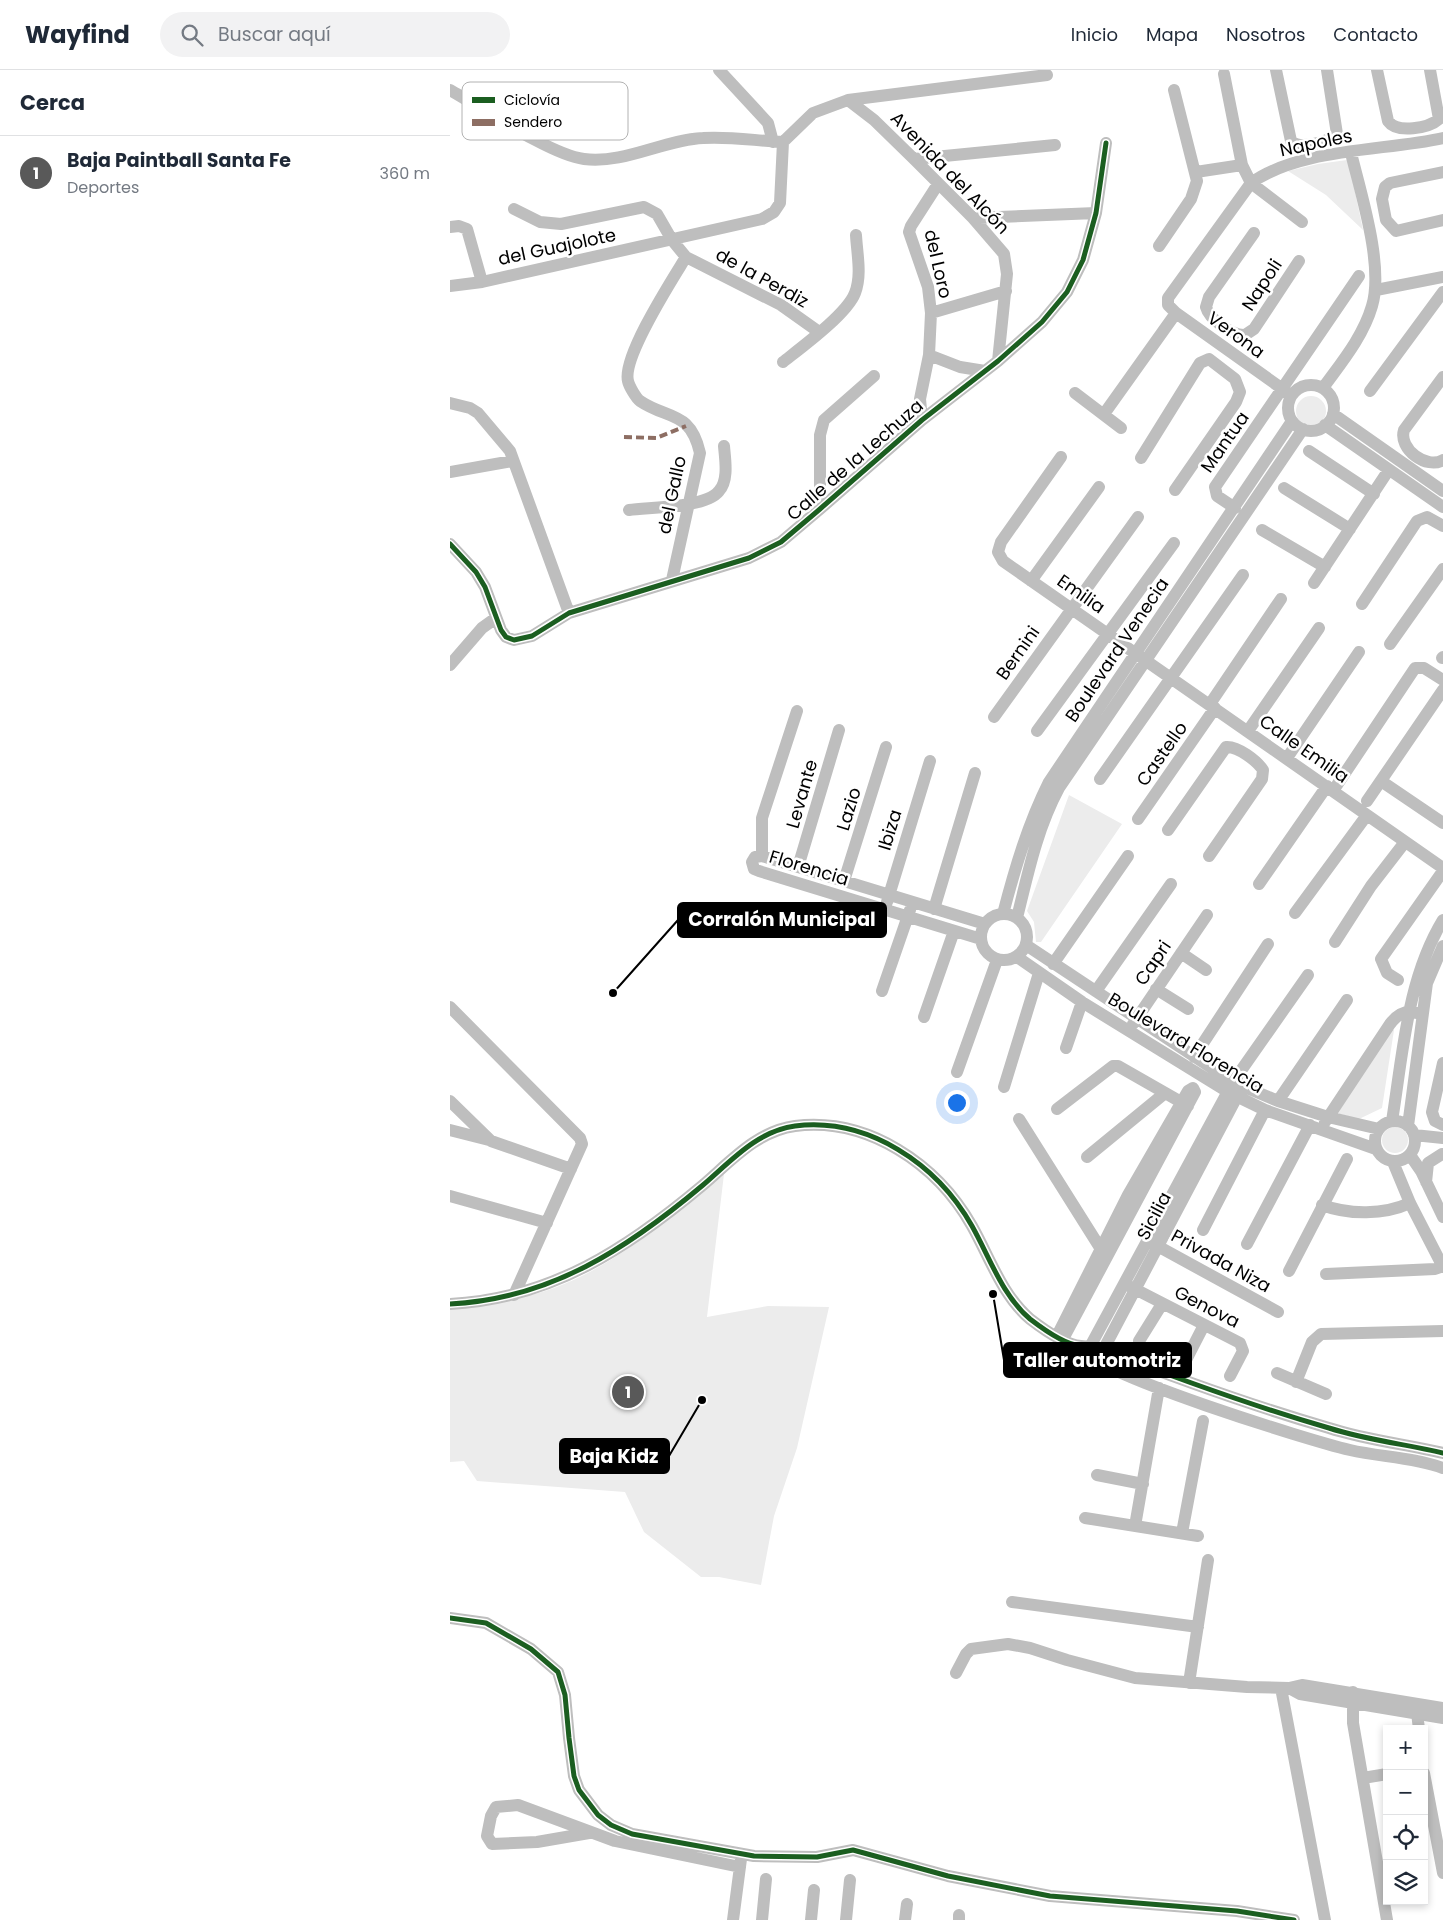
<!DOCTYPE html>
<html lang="es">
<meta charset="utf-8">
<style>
body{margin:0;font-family:Poppins,sans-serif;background:#f2f2f3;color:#1f2937}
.controls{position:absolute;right:15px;bottom:15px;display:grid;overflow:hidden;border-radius:0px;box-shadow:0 2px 8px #0003}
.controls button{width:45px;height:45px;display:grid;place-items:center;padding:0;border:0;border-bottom:1px solid #e0e1e3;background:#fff;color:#1f2937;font:25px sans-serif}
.you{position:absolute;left:506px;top:1032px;width:18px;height:18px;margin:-12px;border:4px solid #fff;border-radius:50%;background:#1a73e8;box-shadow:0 0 0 8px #1a73e833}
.badge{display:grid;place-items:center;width:32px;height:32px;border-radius:50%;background:#595959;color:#fff;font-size:16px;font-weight:700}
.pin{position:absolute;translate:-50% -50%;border:2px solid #fff;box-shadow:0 1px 5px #0006}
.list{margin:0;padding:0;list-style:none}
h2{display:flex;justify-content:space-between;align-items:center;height:65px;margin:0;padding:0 20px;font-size:21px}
h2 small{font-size:16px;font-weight:400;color:#747a83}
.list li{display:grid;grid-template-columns:32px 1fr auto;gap:15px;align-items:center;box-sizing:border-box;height:75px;padding:0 20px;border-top:1px solid #e0e1e3}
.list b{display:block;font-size:19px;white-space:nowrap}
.list p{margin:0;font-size:16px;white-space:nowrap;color:#747a83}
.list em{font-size:16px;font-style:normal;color:#747a83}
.icon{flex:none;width:28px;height:28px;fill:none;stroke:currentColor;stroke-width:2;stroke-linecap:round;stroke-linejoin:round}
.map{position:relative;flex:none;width:993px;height:1850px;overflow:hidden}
header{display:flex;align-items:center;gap:30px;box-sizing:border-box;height:70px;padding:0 25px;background:#fff;border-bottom:1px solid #e0e1e3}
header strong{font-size:24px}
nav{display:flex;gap:28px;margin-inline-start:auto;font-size:18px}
.search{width:350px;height:45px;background:#f2f2f3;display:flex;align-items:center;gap:12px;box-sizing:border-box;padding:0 18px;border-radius:28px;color:#747a83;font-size:19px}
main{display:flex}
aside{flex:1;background:#fff}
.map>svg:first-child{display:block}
.green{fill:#ececec}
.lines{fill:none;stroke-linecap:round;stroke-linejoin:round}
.minor{stroke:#bebebe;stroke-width:12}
.quiet{stroke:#8d6e63;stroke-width:4;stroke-dasharray:8 4;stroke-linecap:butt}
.cycleway-casing{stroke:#fff;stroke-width:8}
.cycleway{stroke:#1b5e20;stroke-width:5}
.labels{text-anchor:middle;stroke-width:5;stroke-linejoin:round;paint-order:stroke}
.street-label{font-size:18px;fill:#000;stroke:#fff}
.key{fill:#fff;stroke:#b2b2b2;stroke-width:1}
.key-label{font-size:14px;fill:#000}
.leader{fill:none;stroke:#000;stroke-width:2}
.callout-dot{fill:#000;stroke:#fff;stroke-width:2}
.callout{fill:#000;stroke:#000;stroke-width:2}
.callout-label{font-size:19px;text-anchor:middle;font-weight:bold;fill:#fff}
</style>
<header>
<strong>Wayfind</strong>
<div class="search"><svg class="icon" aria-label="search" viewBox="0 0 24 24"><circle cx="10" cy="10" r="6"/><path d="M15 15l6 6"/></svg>Buscar aquí</div>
<nav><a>Inicio</a><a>Mapa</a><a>Nosotros</a><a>Contacto</a></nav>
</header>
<main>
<aside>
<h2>Cerca<small></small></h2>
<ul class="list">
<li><span class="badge">1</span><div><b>Baja Paintball Santa Fe</b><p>Deportes</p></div><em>360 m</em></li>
</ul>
</aside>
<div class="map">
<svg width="993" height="1850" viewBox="0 0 993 1850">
<rect width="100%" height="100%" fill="#fff"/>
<path class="green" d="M 897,90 L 899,93 L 913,160 L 876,125 L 838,101 L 868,94 Z
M846 341a15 15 0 1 1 30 0a15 15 0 1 1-30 0Z
M 619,725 L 672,754 L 591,872 L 586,872 L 584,852 L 577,841 Z
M 937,958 L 944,960 L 932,1038 L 909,1049 L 883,1042 Z
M932 1070a13 13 0 1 1 26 0a13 13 0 1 1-26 0Z
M 274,1104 L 257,1247 L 318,1236 L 379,1237 L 347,1378 L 324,1446 L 311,1515 L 269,1507 L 251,1507 L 194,1462 L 175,1422 L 27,1411 L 14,1391 L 0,1392 L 0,1239 C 34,1232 72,1230 104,1218 C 168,1195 221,1145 274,1104 Z"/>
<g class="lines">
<path class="minor" d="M 269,0 L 318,53 L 323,72
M 826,0 L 841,71 C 850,80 878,72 887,64 L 877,0
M 927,0 L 938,51 C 947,64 979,58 989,49 L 980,0
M 774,4 L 792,95 L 801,113 L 852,152
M 0,20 C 32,38 101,85 134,89 C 175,94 213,70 253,68 C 279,66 307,71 333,72
M 398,30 L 424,50 L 464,89 L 523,148 L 554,184 L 557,204 L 548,291
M 333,72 L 363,43 L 398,30 L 597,5
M 464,89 L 605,75
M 746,102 L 792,95
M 993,102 L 940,113 L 935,117 L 932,129 L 936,150 L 946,161 L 993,150
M 64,139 L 90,152 L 111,154 L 194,137 L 207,144 L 222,170 L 236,187 L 331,235 L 369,262
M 523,148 L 646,143
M 0,157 L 9,156 L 17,159 L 32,212
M 804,163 L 759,227 L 756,237 C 759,249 783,266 795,265 L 804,259 L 849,191
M 709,176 L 741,129 L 747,111 L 724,20
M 0,216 L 32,212 L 312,149 L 324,142 L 330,133 L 333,72
M 926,220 L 993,207
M 481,243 L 556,221
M 479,285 L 510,297 L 535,301
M 333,292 C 352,277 397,244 405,223 C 412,205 407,184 406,165
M 993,307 L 954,360 C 948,379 977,400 993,390
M838 338a23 23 0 1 1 46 0a23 23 0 1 1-46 0Z
M 873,318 C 891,293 913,267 922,236 C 934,196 911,124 901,83
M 920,321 L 993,222
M 625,323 L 671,358
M 841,325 L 726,243 L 718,235 L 718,228 L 801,113 C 850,78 934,81 993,68
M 0,333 L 20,338 L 28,343 L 60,381 L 119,543
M 654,344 L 726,243
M 883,344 L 993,421
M 472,350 L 470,329 L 479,285 L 481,243 L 478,217 L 459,162 L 461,156 L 488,114
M 875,355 L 993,437
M 859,381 L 924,424
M 611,387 L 551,472 L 548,482 L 553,491 L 993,798
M 691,388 L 750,293 L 759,289 L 785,309 L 790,322 L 786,332 L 725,420
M 0,402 L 62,391
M 834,418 L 900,459
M 785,438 L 767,426 L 765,417 L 909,206
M 370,439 L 370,365 L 374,350 L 424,306
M 179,440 C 200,437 256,438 269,421 C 279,410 275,389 274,376
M 812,460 L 875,497
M 0,474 L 26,502 L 35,517 L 51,560 L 56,567 L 64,570 L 82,566 L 119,543 L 299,488 L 331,472 L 370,439 L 472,350 L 548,291 L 592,252 L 617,222 L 633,190 L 646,143 L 656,73
M 222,510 L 250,383 C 240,340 218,350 190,331 C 186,328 179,316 178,311 C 172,287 222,210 236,187
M 581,511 L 649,417
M 864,513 L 938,401
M 912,534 L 967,451 L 977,447 L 993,456
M 940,574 L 993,499
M 992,588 L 993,587
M 0,595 L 32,558 L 46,548
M 760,634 L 831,529
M 544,647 L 688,447
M 587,661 L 724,473
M 798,661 L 869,558
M 837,688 L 909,582
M 650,709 L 793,505
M 931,711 L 993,753
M 883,721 L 965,598 L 974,598 L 993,610
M 917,731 L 993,620
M 688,749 L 765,638
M 718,760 L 776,677 C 788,676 807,691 813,700 L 812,709 L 759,786
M 312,786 L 312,748 L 347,641
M 348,797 L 389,660
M 394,811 L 436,677
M 809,814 L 877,716
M 437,832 L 480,691
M 484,839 L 525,703
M 845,843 L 917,745
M 553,844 C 565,798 578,754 599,712 L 842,351
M531 867a23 23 0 1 1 46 0a23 23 0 1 1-46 0Z
M 567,848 C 578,803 587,759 609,718 L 853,359
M 531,869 L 309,801 L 304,799 L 302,792 L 305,787 L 312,786 L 535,854
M 885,872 L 921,816 L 955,772
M 576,875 L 783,1012 L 828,1031 L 878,1047 L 929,1059
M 731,883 L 756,900
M 567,887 L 632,932 L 778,1022 L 815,1040 L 926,1079
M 603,894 L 678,786
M 948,910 L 937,903 L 931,889 L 993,801
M 706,919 L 738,939
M 432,921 L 460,840
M 646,921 L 721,814
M 0,937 L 130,1068 L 132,1074 L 64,1225
M 474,947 L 504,861
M 683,954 L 757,845
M 616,978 L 632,932
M 744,987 L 818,874
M 993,993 L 982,1042 L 985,1051 L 993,1055
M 507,1002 L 547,890
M 554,1017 L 589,903
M 0,1031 L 41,1071 L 121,1099
M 828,1031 L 897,930
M 607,1039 L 663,996 L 668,996 L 738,1036
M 569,1049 L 654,1184
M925 1071a20 20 0 1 1 40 0a20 20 0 1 1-40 0Z
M 942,1051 C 953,983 957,909 993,850
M 875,1052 L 940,954 C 947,945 955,939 967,943
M 958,1056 L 977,913 L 993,876
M 0,1060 L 39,1070
M 964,1065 L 993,1068
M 960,1085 L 971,1101 L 993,1147
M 637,1087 L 715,1023
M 943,1092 L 960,1133 L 993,1197
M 976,1112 L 978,1093 L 992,1084
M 0,1126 L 97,1153
M 872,1135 C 899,1145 934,1145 960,1133
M 753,1160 L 815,1040
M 702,1173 L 828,1242
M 797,1174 L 860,1055
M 839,1201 L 897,1089
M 876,1204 L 985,1199 L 993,1196
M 679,1216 L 790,1273 L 793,1281 L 780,1306
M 0,1234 C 101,1229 178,1178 253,1115 C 280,1092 307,1061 345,1056 C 418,1047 487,1094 522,1156 C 540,1188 552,1225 580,1249 C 593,1259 615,1275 631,1276 C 640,1277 645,1277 654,1280 C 728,1309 803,1336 879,1358 C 916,1370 955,1374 993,1383
M 607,1266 L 678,1125 L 738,1021 L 743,1018 L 745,1022 L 613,1269
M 689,1271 L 712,1234
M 631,1279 C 648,1305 858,1370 900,1380 C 930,1387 963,1387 993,1398
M 635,1286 L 783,1012 L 858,905
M 650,1286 L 790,1021
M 735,1292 L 754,1255
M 827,1303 L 876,1324
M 846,1312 L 862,1272 L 871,1264 L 993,1261
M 647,1405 L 693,1414
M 635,1448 L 748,1466
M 685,1456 L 709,1318
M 732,1463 L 753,1351
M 562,1532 L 748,1557
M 0,1548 L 36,1553 L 81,1579 L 108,1602 L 115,1625 L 119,1668 L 124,1706 L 129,1720 L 148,1745 L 161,1755 L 182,1764 L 304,1786 L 367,1787 L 403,1780 L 498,1806 L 600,1826 L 787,1841 L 844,1850
M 506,1603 L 516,1584 L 521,1579 L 558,1574 L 580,1578 L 617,1590 L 685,1608 L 797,1617 L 839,1618 L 852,1615 L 993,1638
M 739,1613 L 758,1490
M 831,1618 L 875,1850
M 839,1618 L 850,1624 L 993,1648
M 903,1622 L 903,1653 L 937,1850
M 967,1643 L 969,1659
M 974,1703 L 993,1803
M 913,1708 L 937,1704
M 139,1763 L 87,1772 L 42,1774 L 37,1766 L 41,1746 L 46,1737 L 68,1735 L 165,1771 L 290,1797
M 283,1850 L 291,1789
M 312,1850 L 316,1809
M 361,1850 L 364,1820
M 396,1850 L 400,1810
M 455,1850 L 457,1834
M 509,1850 L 509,1845"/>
<path class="quiet" d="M 174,367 L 206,368 L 236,356"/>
<g class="cycleway-casing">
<path id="cycleway" d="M 0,474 L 26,502 L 35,517 L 51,560 L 56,567 L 64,570 L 82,566 L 119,543 L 299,488 L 331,472 L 370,439 L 472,350 L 548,291 L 592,252 L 617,222 L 633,190 L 646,143 L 656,73
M 0,1234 C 101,1229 178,1178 253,1115 C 280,1092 307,1061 345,1056 C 418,1047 487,1094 522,1156 C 540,1188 552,1225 580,1249 C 593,1259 615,1275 631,1276 C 640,1277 645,1277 654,1280 C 728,1309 803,1336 879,1358 C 916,1370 955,1374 993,1383
M 0,1548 L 36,1553 L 81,1579 L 108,1602 L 115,1625 L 119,1668 L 124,1706 L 129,1720 L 148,1745 L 161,1755 L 182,1764 L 304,1786 L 367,1787 L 403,1780 L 498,1806 L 600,1826 L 787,1841 L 844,1850"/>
</g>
<use href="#cycleway" class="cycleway"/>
</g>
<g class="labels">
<g class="street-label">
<text transform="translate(866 73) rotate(-12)" y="6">Napoles</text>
<text transform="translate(500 103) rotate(46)" y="6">Avenida del Alcón</text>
<text transform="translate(107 177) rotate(-12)" y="6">del Guajolote</text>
<text transform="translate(488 194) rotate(77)" y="6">del Loro</text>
<text transform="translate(312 208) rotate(29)" y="6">de la Perdiz</text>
<text transform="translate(812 215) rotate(-57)" y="6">Napoli</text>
<text transform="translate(786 265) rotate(36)" y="6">Verona</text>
<text transform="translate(775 372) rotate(-55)" y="6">Mantua</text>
<text transform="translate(405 390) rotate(-41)" y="6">Calle de la Lechuza</text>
<text transform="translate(222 425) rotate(-78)" y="6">del Gallo</text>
<text transform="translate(631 524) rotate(35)" y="6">Emilia</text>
<text transform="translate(667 580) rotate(-56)" y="6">Boulevard Venecia</text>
<text transform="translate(568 583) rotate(-55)" y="6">Bernini</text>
<text transform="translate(854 679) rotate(35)" y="6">Calle Emilia</text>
<text transform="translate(712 684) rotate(-55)" y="6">Castello</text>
<text transform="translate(352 724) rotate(-74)" y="6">Levante</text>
<text transform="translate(399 739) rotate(-73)" y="6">Lazio</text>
<text transform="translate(440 760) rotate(-73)" y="6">Ibiza</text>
<text transform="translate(359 798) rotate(17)" y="6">Florencia</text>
<text transform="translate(703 893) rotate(-56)" y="6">Capri</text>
<text transform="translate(736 973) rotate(31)" y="6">Boulevard Florencia</text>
<text transform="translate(704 1146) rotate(-62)" y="6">Sicilia</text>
<text transform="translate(771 1191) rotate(29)" y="6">Privada Niza</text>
<text transform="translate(757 1237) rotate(27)" y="6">Genova</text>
</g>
</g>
<rect x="12" y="12" width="166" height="58" rx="8" class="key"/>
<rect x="22" y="27" width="23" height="6" fill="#1b5e20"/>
<rect x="22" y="49" width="23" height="7" fill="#8d6e63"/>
<g class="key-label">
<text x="54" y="35">Ciclovía</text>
<text x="54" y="57">Sendero</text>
</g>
<path class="leader" d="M163 923L228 850M543 1224L554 1290M252 1330L219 1386"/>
<g class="callout-dot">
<circle cx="163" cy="923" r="5"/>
<circle cx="543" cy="1224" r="5"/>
<circle cx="252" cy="1330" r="5"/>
</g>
<g class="callout">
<rect x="228" y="833" width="208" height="34" rx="5"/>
<rect x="554" y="1273" width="187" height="34" rx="5"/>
<rect x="110" y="1369" width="109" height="34" rx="5"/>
</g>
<g class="callout-label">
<text x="332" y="856">Corralón Municipal</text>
<text x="647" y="1297">Taller automotriz</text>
<text x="164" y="1393">Baja Kidz</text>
</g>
</svg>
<div class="controls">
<button>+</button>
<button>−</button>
<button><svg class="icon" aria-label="locate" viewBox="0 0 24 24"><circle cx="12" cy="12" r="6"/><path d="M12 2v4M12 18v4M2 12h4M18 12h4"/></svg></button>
<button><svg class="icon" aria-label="layers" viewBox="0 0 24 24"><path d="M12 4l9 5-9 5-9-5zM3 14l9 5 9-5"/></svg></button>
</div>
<div class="you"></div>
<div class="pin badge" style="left:178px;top:1322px">1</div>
</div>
</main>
